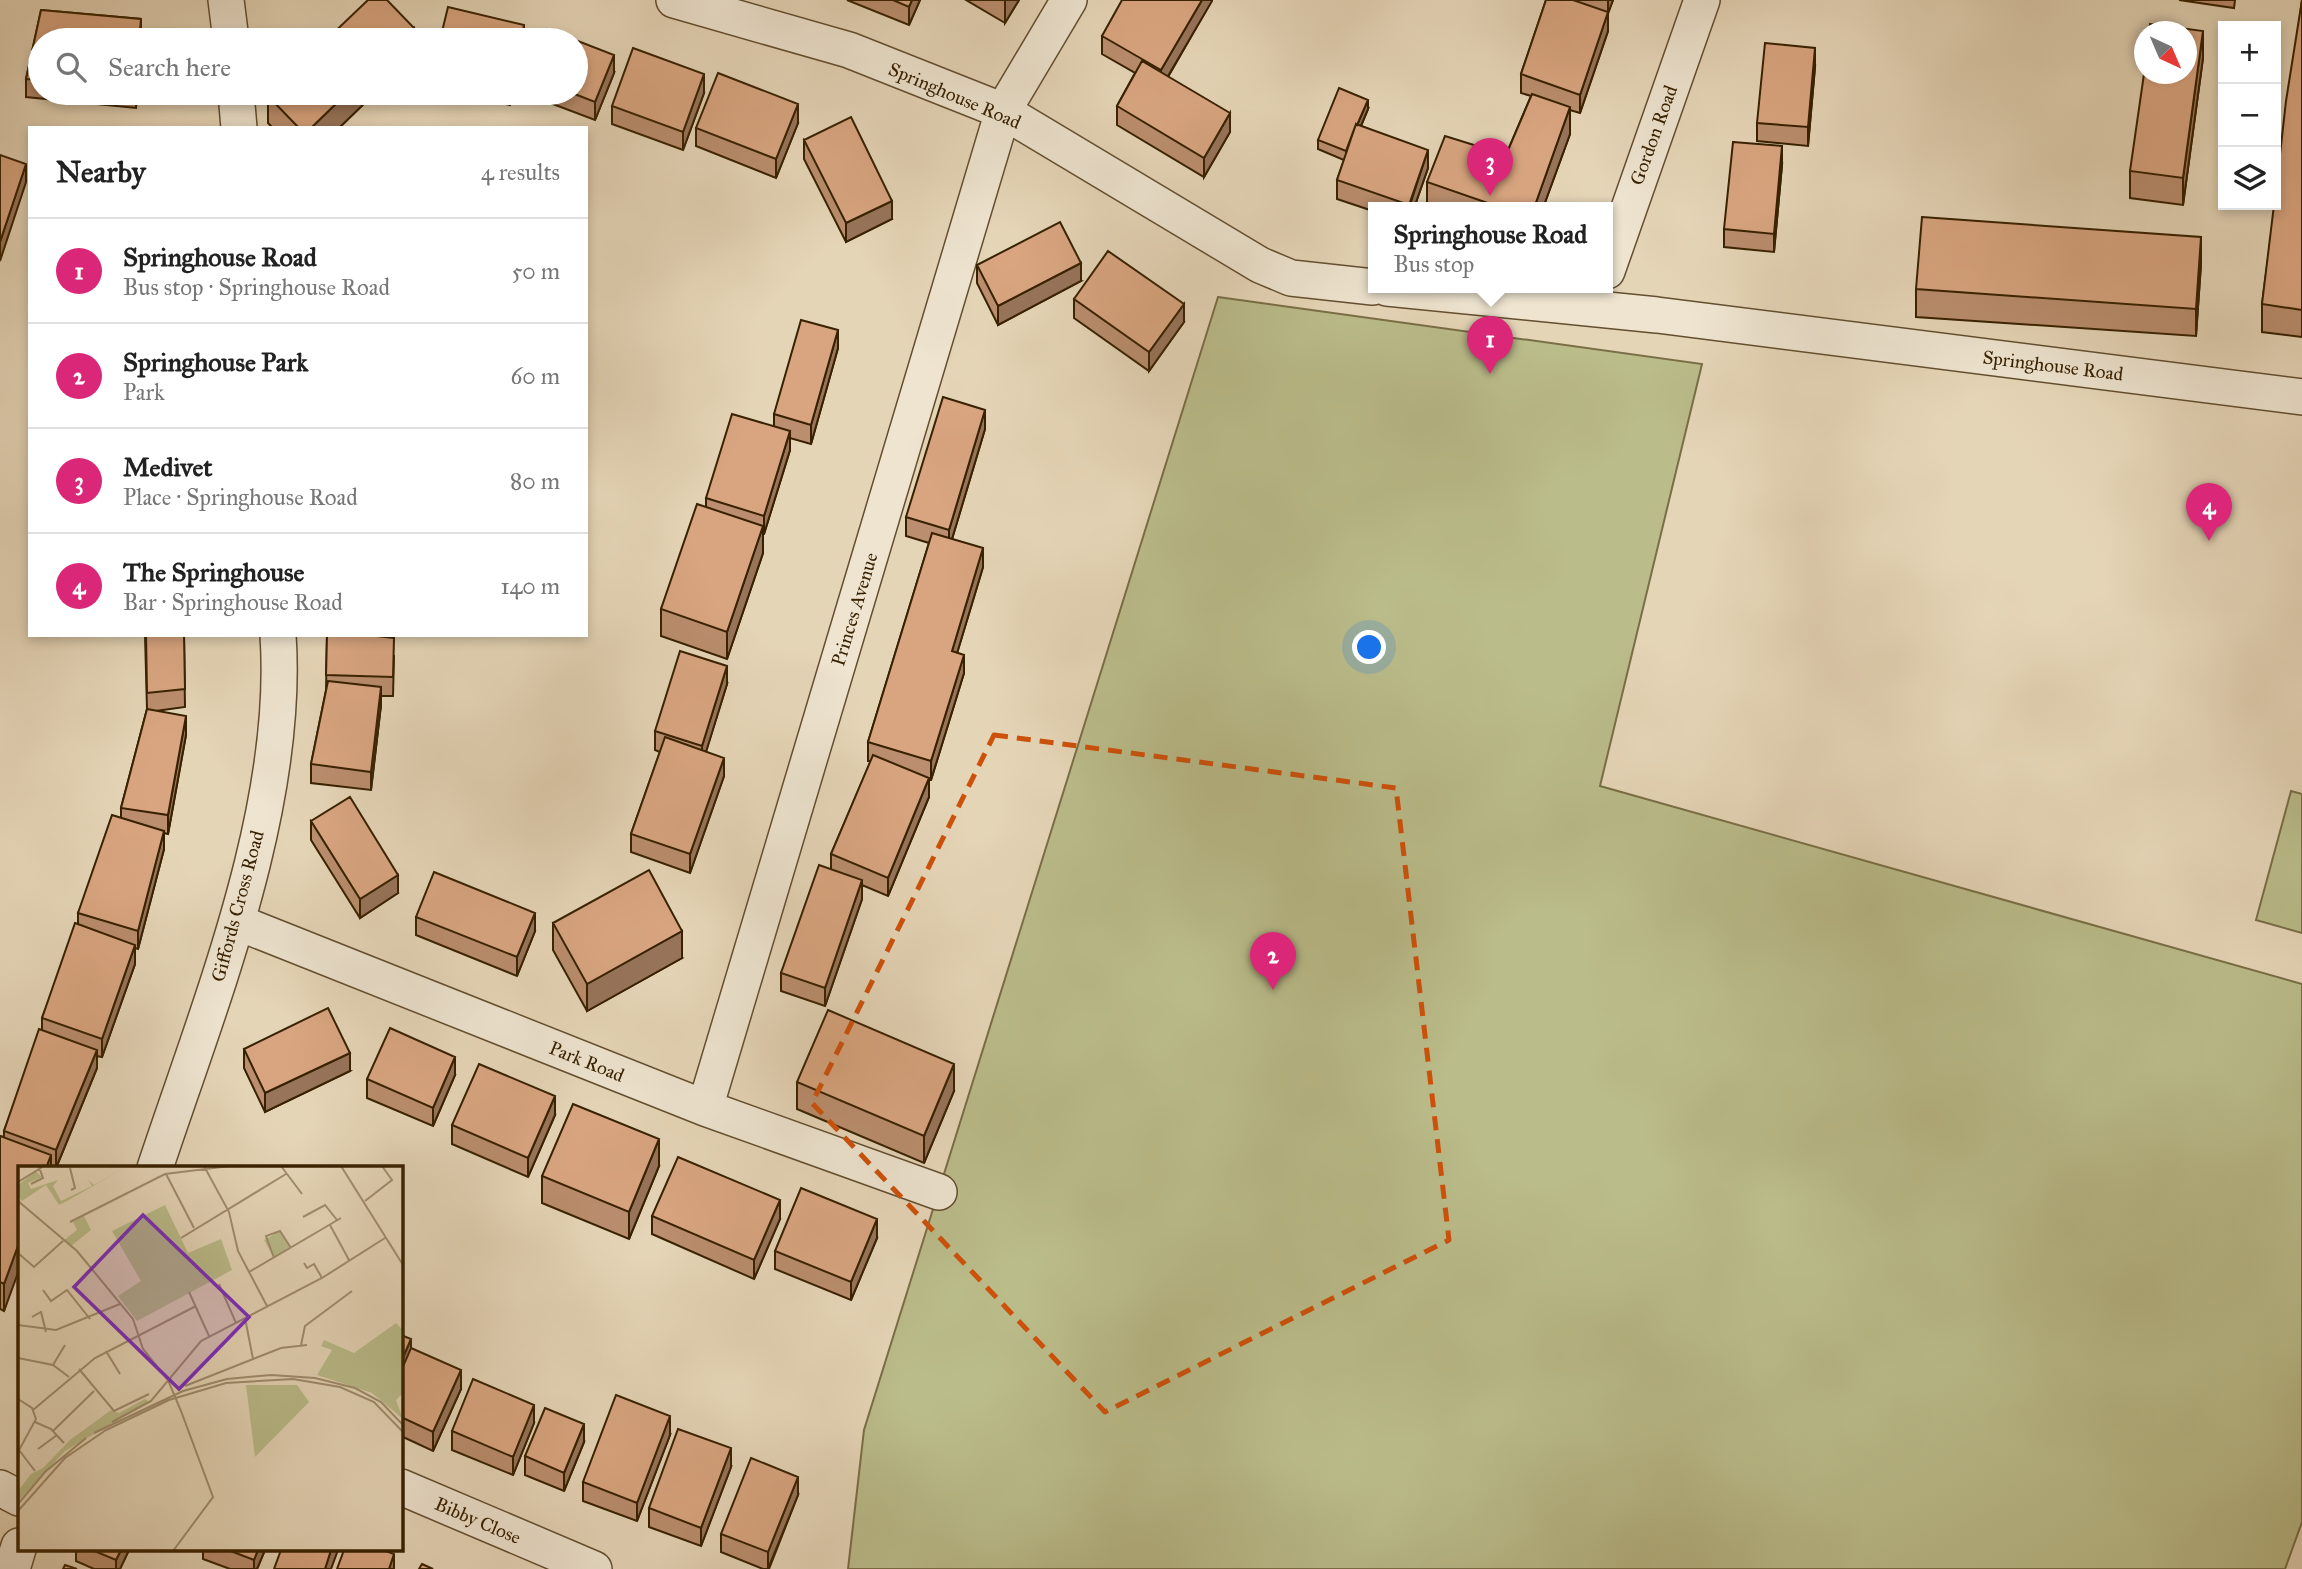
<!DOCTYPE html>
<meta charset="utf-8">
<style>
body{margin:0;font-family:"IM FELL Great Primer",serif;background:#f6f6f6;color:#222}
.controls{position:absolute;right:21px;top:21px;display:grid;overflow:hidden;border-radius:0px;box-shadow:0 4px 10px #0003}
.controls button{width:63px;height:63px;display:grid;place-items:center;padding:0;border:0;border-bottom:2px solid #e0e0e0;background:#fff;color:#222;font:35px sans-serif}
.compass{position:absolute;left:2134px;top:21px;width:63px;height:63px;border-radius:50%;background:#fff;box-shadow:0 4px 10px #0003;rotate:136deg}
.you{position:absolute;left:1370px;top:648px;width:24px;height:24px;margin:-18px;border:5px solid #fff;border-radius:50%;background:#1a73e8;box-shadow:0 0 0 10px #1a73e833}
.badge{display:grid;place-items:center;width:46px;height:46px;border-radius:50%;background:#db2777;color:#fff;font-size:23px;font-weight:700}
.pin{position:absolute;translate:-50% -58px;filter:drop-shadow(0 2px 4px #0008)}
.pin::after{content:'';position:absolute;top:37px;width:24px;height:21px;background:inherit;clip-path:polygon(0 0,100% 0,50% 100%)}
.popup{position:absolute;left:1368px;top:202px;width:245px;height:91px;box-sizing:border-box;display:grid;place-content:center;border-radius:0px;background:#fff;filter:drop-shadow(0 2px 5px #0005);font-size:23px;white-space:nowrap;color:#767676}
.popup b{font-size:26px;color:#222}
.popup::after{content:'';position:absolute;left:50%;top:100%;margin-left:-14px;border:14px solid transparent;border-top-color:#fff}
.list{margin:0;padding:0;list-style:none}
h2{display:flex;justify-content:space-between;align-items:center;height:91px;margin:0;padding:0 28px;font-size:30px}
h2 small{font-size:23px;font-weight:400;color:#767676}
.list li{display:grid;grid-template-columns:46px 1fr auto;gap:21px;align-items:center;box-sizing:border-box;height:105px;padding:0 28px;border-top:2px solid #e0e0e0}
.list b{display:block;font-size:26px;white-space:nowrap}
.list p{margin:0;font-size:23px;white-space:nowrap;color:#767676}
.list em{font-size:23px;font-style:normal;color:#767676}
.icon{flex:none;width:38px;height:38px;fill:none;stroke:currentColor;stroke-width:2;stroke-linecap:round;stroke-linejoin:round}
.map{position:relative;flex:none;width:2302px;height:1569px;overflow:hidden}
.search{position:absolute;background:#fff;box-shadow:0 4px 10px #0003;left:28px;top:28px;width:560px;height:77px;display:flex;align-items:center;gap:18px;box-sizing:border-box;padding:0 24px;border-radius:38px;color:#767676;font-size:26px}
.panel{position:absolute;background:#fff;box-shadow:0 4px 10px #0003;left:28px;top:126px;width:560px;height:511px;border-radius:0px}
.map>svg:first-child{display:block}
.green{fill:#babc8a;stroke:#796e45;stroke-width:2}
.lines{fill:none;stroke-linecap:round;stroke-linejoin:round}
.street-casing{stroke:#634e2e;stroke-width:38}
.street{stroke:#eee4d0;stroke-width:35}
.wall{fill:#ba8e6e;stroke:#382100;stroke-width:2}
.shaded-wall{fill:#97745a;stroke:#382100;stroke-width:2}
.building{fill:#d8a580;stroke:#382100;stroke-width:2}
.marked{fill:none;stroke:#ce510a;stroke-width:5;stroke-dasharray:14 9;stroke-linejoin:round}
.labels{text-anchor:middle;stroke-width:5;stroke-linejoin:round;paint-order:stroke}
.street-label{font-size:19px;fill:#382100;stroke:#eee4d0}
.inset-road{fill:none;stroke:#a08d6e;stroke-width:2}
.view{fill:#7b2cbf;fill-opacity:0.15;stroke:#7b2cbf;stroke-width:3.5}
.inset-edge{fill:none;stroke:#382100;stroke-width:3.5}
</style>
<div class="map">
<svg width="2302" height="1569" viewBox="0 0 2302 1569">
<rect width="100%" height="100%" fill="#e5d5b7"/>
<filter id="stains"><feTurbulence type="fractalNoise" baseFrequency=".00286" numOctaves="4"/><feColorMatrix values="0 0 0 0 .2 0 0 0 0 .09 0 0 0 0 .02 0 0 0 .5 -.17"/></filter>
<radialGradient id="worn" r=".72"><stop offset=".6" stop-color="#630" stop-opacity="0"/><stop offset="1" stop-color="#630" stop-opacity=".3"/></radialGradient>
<path class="green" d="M 1218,297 L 1702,364 L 1600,786 L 2302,984 L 2302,1522 L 2285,1569 L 848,1569 L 864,1430 Z
M 2291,791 L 2302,794 L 2302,933 L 2256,920 Z"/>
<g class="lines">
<g class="street-casing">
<path id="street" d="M 226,0 L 231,40
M 674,0 L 849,50 L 1003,111 L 1260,265 L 1291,278 L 1373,287
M 236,93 L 239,128
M 1607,271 L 1702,0
M 1387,288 L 1657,315 L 2302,397
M 237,922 L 705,1108 L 939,1192
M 705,1108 L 1003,111 L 1069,0
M 155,1168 C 209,1005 290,809 278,635
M 401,1487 L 594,1569
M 0,1488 L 19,1498
M 12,1569 L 19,1546"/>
</g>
<use href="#street" class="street"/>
</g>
<path class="wall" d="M 847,0 L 920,0 L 909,25 Z
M 966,0 L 1019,0 L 1005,23 Z
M 1212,0 L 1168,77 L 1230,132 L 1204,177 L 1117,125 L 1117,106 L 1135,73 L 1102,54 L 1102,36 Z
M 1546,0 L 1613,0 L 1608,12 L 1608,31 L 1580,113 L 1570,110 L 1570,134 L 1543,208 L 1427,208 L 1427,182 L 1506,155 L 1531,96 L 1521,93 L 1521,74 Z
M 2179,0 L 2235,0 L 2234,8 Z
M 2302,0 L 2302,337 L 2262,332 L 2262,304 Z
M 41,10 L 141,19 L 141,40 L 40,40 L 40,93 L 137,93 L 136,108 L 26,97 L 26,79 Z
M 2203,58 L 2183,205 L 2130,198 L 2130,171 Z
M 1815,67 L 1808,146 L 1757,141 L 1757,123 Z
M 614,73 L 595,120 L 529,95 L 529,93 L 576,93 Z
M 272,93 L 375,93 L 339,128 L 273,128 L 268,123 L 268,96 Z
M 458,93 L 513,93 L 510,105 Z
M 704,93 L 683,150 L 612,124 L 612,106 Z
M 1368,109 L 1361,126 L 1428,168 L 1414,208 L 1373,208 L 1373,211 L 1337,199 L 1337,180 L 1344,160 L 1318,149 L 1318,140 Z
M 798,123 L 776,178 L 696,146 L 696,128 Z
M 804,140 L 892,219 L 846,242 L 804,159 Z
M 1782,165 L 1774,252 L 1724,247 L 1724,229 Z
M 2201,264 L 2196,336 L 1916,317 L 1916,289 Z
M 977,265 L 1081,281 L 998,325 L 977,283 Z
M 1074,299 L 1184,322 L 1149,371 L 1074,318 Z
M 838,348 L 811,444 L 790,438 L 790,450 L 764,534 L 763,534 L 763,553 L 727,659 L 661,636 L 661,609 L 706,507 L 706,498 L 774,426 L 774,414 Z
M 985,429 L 952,539 L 983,567 L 957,653 L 964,673 L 931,780 L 929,780 L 929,797 L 888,896 L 862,885 L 862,899 L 825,1006 L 781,991 L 781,973 L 831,870 L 831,854 L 871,761 L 868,761 L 868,742 L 929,543 L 906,536 L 906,517 Z
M 145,635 L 184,635 L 185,707 L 156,711 L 186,735 L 168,834 L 164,833 L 164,849 L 138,949 L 135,948 L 135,964 L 102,1057 L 97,1056 L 97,1068 L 56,1168 L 51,1167 L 4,1311 L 0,1309 L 0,1136 L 4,1137 L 4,1131 L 42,1031 L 42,1018 L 78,924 L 78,913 L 121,818 L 121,808 L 147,709 Z
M 327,635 L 369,635 L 394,656 L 393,696 L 381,696 L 381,705 L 371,790 L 311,783 L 311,764 L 326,690 Z
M 727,684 L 706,751 L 724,776 L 690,873 L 631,852 L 631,834 L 660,752 L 655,750 L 655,731 Z
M 311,821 L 398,893 L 360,918 L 311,840 Z
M 416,917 L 535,931 L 517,976 L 416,935 Z
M 553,923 L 682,958 L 587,1011 L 553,950 Z
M 244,1049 L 350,1071 L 265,1112 L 244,1068 Z
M 455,1075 L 433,1126 L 367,1098 L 367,1079 Z
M 797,1082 L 954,1091 L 924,1163 L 797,1109 Z
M 555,1115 L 528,1177 L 452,1144 L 452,1125 Z
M 659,1166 L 629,1239 L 542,1203 L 542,1176 Z
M 652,1216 L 780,1219 L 754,1279 L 652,1234 Z
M 877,1238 L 851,1300 L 775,1269 L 775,1251 Z
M 401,1335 L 411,1348 L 461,1389 L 433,1451 L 401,1436 Z
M 534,1423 L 513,1475 L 452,1450 L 452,1431 Z
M 670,1435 L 637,1521 L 583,1501 L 583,1482 Z
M 584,1442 L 564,1491 L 525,1475 L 525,1456 Z
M 731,1467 L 701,1546 L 649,1527 L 649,1508 Z
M 798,1495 L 769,1569 L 763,1569 L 721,1552 L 721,1534 Z
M 76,1550 L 129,1550 L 120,1569 L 94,1569 L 76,1561 Z
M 203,1550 L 265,1550 L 257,1569 L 230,1569 L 203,1559 Z"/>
<path class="shaded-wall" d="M 912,0 L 920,0 L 909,25 L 909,7 Z
M 1005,0 L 1019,0 L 1005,23 Z
M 1202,0 L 1212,0 L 1212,1 L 1161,88 L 1161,70 Z
M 1608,0 L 1613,0 L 1608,14 Z
M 1608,12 L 1608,31 L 1580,113 L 1580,95 Z
M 524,25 L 524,40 L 521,40 Z
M 414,28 L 414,40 L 401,40 Z
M 2203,31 L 2203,58 L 2183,205 L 2183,178 Z
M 1815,48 L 1815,67 L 1808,146 L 1808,127 Z
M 614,55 L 614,73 L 595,120 L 595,102 Z
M 704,74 L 704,93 L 683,150 L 683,132 Z
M 347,93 L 375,93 L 339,128 L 311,128 Z
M 510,93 L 513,93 L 510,105 Z
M 1368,100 L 1368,109 L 1346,161 L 1346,151 Z
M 798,104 L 798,123 L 776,178 L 776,159 Z
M 1570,107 L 1570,134 L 1543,208 L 1534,208 Z
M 1230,113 L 1230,132 L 1204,177 L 1204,158 Z
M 1782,146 L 1782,165 L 1774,252 L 1774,234 Z
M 1428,150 L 1428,168 L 1414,208 L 1409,208 Z
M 26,164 L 26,182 L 0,261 L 0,242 Z
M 892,201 L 892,219 L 846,242 L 846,223 Z
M 2201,237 L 2201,264 L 2196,336 L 2196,309 Z
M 1081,263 L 1081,281 L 998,325 L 998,306 Z
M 1184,304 L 1184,322 L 1149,371 L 1149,352 Z
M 838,330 L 838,348 L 811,444 L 811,425 Z
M 985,410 L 985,429 L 949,549 L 949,530 Z
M 790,431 L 790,450 L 764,534 L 764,516 Z
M 763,526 L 763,553 L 727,659 L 727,632 Z
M 983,548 L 983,567 L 952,670 L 952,651 Z
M 964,655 L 964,673 L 931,780 L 931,761 Z
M 727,666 L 727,684 L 702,765 L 702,746 Z
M 381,687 L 381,705 L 371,790 L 371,772 Z
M 186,716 L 186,735 L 168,834 L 168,815 Z
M 724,758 L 724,776 L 690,873 L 690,854 Z
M 929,778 L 929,797 L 888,896 L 888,878 Z
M 164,831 L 164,849 L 138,949 L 138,931 Z
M 398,875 L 398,893 L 360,918 L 360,899 Z
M 862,880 L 862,899 L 825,1006 L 825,988 Z
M 535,913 L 535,931 L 517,976 L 517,957 Z
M 682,931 L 682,958 L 587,1011 L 587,984 Z
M 135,945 L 135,964 L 102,1057 L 102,1039 Z
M 97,1050 L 97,1068 L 56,1168 L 56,1150 Z
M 350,1053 L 350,1071 L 265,1112 L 265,1093 Z
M 455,1057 L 455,1075 L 433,1126 L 433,1108 Z
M 954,1064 L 954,1091 L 924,1163 L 924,1136 Z
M 555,1096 L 555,1115 L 528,1177 L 528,1158 Z
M 659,1139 L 659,1166 L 629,1239 L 629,1212 Z
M 51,1155 L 51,1168 L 46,1168 Z
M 780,1200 L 780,1219 L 754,1279 L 754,1260 Z
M 877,1219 L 877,1238 L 851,1300 L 851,1282 Z
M 19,1243 L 19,1270 L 4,1311 L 4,1284 Z
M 411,1339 L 411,1367 L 401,1389 L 401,1362 Z
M 461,1370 L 461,1389 L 433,1451 L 433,1432 Z
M 534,1405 L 534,1423 L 513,1475 L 513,1457 Z
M 670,1416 L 670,1435 L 637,1521 L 637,1503 Z
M 584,1424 L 584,1442 L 564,1491 L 564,1473 Z
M 731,1448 L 731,1467 L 701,1546 L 701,1528 Z
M 798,1477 L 798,1495 L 768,1569 L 768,1552 Z
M 121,1550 L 129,1550 L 120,1569 L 116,1569 L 116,1560 Z
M 258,1550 L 265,1550 L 257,1569 L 254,1569 L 254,1560 Z
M 331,1550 L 338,1550 L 331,1569 L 325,1569 Z
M 394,1554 L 394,1569 L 389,1569 Z"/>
<path class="building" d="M 368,0 L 387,0 L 414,28 L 401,40 L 326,40 Z
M 893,0 L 912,0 L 909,7 Z
M 1122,0 L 1202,0 L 1161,70 L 1102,36 Z
M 1546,0 L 1573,0 L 1608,12 L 1580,95 L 1521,74 Z
M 2302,0 L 2302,310 L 2262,304 L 2274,205 L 2276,205 L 2276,190 L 2286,101 Z
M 448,7 L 524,25 L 521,40 L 440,40 Z
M 41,10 L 141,19 L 139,40 L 40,40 L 40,80 L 26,79 Z
M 2150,24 L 2203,31 L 2183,178 L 2130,171 L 2145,67 L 2145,74 L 2187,74 L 2187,32 L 2149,32 Z
M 547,29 L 614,55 L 595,102 L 572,93 L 576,93 L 576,40 L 543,40 Z
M 1765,43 L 1815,48 L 1808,127 L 1757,123 Z
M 633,48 L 704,74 L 683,132 L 612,106 Z
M 1142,61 L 1230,113 L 1204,158 L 1117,106 Z
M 718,73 L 798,104 L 776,159 L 696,128 Z
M 1339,88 L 1368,100 L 1357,125 L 1356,124 L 1346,151 L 1318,140 Z
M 272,93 L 347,93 L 311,128 L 299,128 L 268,96 Z
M 1532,94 L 1570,107 L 1534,208 L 1502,208 L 1427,182 L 1445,136 L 1506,155 Z
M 851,117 L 892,201 L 846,223 L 804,140 Z
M 1356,124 L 1428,150 L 1409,205 L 1337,180 Z
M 1733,142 L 1782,146 L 1774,234 L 1724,229 Z
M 0,155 L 26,164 L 0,242 Z
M 1922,217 L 2201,237 L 2196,309 L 1916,289 Z
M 1060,222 L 1081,263 L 998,306 L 977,265 Z
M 1108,251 L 1184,304 L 1149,352 L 1074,299 Z
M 801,320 L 838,330 L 811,425 L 774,414 Z
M 943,397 L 985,410 L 949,530 L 906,517 Z
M 732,414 L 790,431 L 764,516 L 706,498 Z
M 697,504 L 763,526 L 727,632 L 661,609 Z
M 932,533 L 983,548 L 952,651 L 964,655 L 931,761 L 868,742 Z
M 146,635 L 184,635 L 185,689 L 147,693 Z
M 327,635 L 368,635 L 394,638 L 393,677 L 326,675 Z
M 680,651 L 727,666 L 702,746 L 655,731 Z
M 328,681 L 381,687 L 371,772 L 311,764 Z
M 147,709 L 186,716 L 168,815 L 121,808 Z
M 665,737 L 724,758 L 690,854 L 631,834 Z
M 873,755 L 929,778 L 888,878 L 831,854 Z
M 350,797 L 398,875 L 360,899 L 311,821 Z
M 112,815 L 164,831 L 138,931 L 78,913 Z
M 819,865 L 862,880 L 825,988 L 781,973 Z
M 649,870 L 682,931 L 587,984 L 553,923 Z
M 434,872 L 535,913 L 517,957 L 416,917 Z
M 75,923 L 135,945 L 102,1039 L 42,1018 Z
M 328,1008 L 350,1053 L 265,1093 L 244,1049 Z
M 828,1010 L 954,1064 L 924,1136 L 797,1082 Z
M 390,1028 L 455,1057 L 433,1108 L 367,1079 Z
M 39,1029 L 97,1050 L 56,1150 L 4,1131 Z
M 479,1064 L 555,1096 L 528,1158 L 452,1125 Z
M 573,1104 L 659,1139 L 629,1212 L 542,1176 Z
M 0,1136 L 51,1155 L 46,1168 L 19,1168 L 19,1243 L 4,1284 L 0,1282 Z
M 678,1157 L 780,1200 L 754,1260 L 652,1216 Z
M 801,1188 L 877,1219 L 851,1282 L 775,1251 Z
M 401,1335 L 411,1339 L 401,1362 Z
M 411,1348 L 461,1370 L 433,1432 L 401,1417 L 401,1371 Z
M 473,1379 L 534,1405 L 513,1457 L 452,1431 Z
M 616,1395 L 670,1416 L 637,1503 L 583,1482 Z
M 545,1408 L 584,1424 L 564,1473 L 525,1456 Z
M 678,1429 L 731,1448 L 701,1528 L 649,1508 Z
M 751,1458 L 798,1477 L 768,1552 L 721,1534 Z
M 92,1550 L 121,1550 L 116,1560 Z
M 228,1550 L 258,1550 L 254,1560 Z
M 281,1550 L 331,1550 L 325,1569 L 274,1569 Z
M 344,1550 L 383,1550 L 394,1554 L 389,1569 L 337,1569 Z
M 422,1564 L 433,1569 L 419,1569 Z
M 65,1565 L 77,1569 L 63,1569 Z"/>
<path class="marked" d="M 994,735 L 1396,788 L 1449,1240 L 1105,1412 L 812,1103 Z"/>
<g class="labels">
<g class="street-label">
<text transform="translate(955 95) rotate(23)" y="7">Springhouse Road</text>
<text transform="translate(1653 135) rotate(-70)" y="7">Gordon Road</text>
<text transform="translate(2053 365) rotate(7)" y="7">Springhouse Road</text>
<text transform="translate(854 609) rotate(-73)" y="7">Princes Avenue</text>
<text transform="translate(237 906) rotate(-75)" y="7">Giffords Cross Road</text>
<text transform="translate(587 1061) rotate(22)" y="7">Park Road</text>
<text transform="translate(478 1520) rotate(23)" y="7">Bibby Close</text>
</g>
</g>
<g transform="translate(18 1166)">
<rect width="385" height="385" fill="#e5d5b7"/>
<path d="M 110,0 L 49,35 L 41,39 L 28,19 L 4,35 L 0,30 L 0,19 L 18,5 L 24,11 L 10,17 L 13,23 L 40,14 L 35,20 L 43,35 L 74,20 L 70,14 L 76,19 ZM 147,39 L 170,87 L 203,73 L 214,104 L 119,155 L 100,130 L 123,115 L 94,65 ZM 66,50 L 73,64 L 53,80 L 45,75 L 59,64 L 55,56 ZM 262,65 L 273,82 L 256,92 L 246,74 ZM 378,157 L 385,164 L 385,227 L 378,234 L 385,253 L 354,227 L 299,209 L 314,184 L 303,180 L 306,174 L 336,187 ZM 228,219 L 279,219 L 291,236 L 237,291 ZM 127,233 L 131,236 L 47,285 L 0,335 L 0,325 L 13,308 L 25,302 L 52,274 L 93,244 L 101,247 Z" fill="#babc8a"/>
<path class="inset-road" d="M 35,0 L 65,0M 186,0 L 211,46 L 220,85 L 249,140M 263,0 L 284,28M 323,0 L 385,99M 52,2 L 57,22 L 53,24M 148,8 L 176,62M 0,16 L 26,0M 13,18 L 25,12 L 21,1M 0,35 L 59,85 L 115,153 L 125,183 L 150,214 L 163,245 L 195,331 L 155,385M 347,35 L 374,14 L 364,0M 285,51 L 307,39 L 319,54M 52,56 L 147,8 L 212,0M 312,59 L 331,94M 163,72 L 268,8M 0,87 L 16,101 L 45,75M 256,92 L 248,70 L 262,65 L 273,82M 286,97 L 289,102 L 296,98 L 304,112M 231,106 L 323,52M 201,118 L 218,157M 25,124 L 33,135 L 49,124 L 72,153M 171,126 L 191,170M 14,151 L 23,146 L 28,166M 227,152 L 235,193M 0,159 L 38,164 L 102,138M 283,179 L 287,160 L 334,125M 88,185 L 102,208M 0,192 L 35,199 L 51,211M 35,199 L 47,179M 61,203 L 96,245 L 131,228M 167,220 L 263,182 L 289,179M 0,233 L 14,242 L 18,253 L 0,286M 15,244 L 77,192 L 178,140M 17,256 L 33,263 L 46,277M 94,256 L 133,235 L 183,175 L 304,112 L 367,72M 35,265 L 76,225M 76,267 L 165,225 L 209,213 L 253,209 L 297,212 L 337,222 L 363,236 L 385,259M 20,283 L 39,269M 1,284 L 17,305M 0,338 L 27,306 L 68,272M 0,345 L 47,292 L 88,264 L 151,234 L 208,217 L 275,213 L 322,221 L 356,236 L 385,266"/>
<path class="view" d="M 125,49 L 231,151 L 161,223 L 56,121 Z"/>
<rect width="385" height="385" class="inset-edge"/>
</g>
<rect width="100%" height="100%" filter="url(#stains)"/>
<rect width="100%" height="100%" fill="url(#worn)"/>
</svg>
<div class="controls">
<button>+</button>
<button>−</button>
<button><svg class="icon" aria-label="layers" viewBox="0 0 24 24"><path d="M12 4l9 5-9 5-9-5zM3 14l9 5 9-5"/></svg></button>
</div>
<svg class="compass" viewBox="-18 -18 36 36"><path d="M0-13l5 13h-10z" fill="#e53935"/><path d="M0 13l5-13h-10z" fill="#767676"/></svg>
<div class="you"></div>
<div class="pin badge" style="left:1490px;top:374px">1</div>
<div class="popup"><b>Springhouse Road</b>Bus stop</div>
<div class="pin badge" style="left:1273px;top:990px">2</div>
<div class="pin badge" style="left:1490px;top:196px">3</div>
<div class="pin badge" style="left:2209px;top:541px">4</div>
<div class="search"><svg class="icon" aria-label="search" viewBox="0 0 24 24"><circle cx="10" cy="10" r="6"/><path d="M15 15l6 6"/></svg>Search here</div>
<section class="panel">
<h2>Nearby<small>4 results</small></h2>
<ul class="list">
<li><span class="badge">1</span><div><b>Springhouse Road</b><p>Bus stop · Springhouse Road</p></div><em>50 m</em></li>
<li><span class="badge">2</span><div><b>Springhouse Park</b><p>Park</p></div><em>60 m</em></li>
<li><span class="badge">3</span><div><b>Medivet</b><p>Place · Springhouse Road</p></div><em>80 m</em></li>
<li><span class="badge">4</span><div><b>The Springhouse</b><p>Bar · Springhouse Road</p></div><em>140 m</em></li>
</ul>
</section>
</div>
